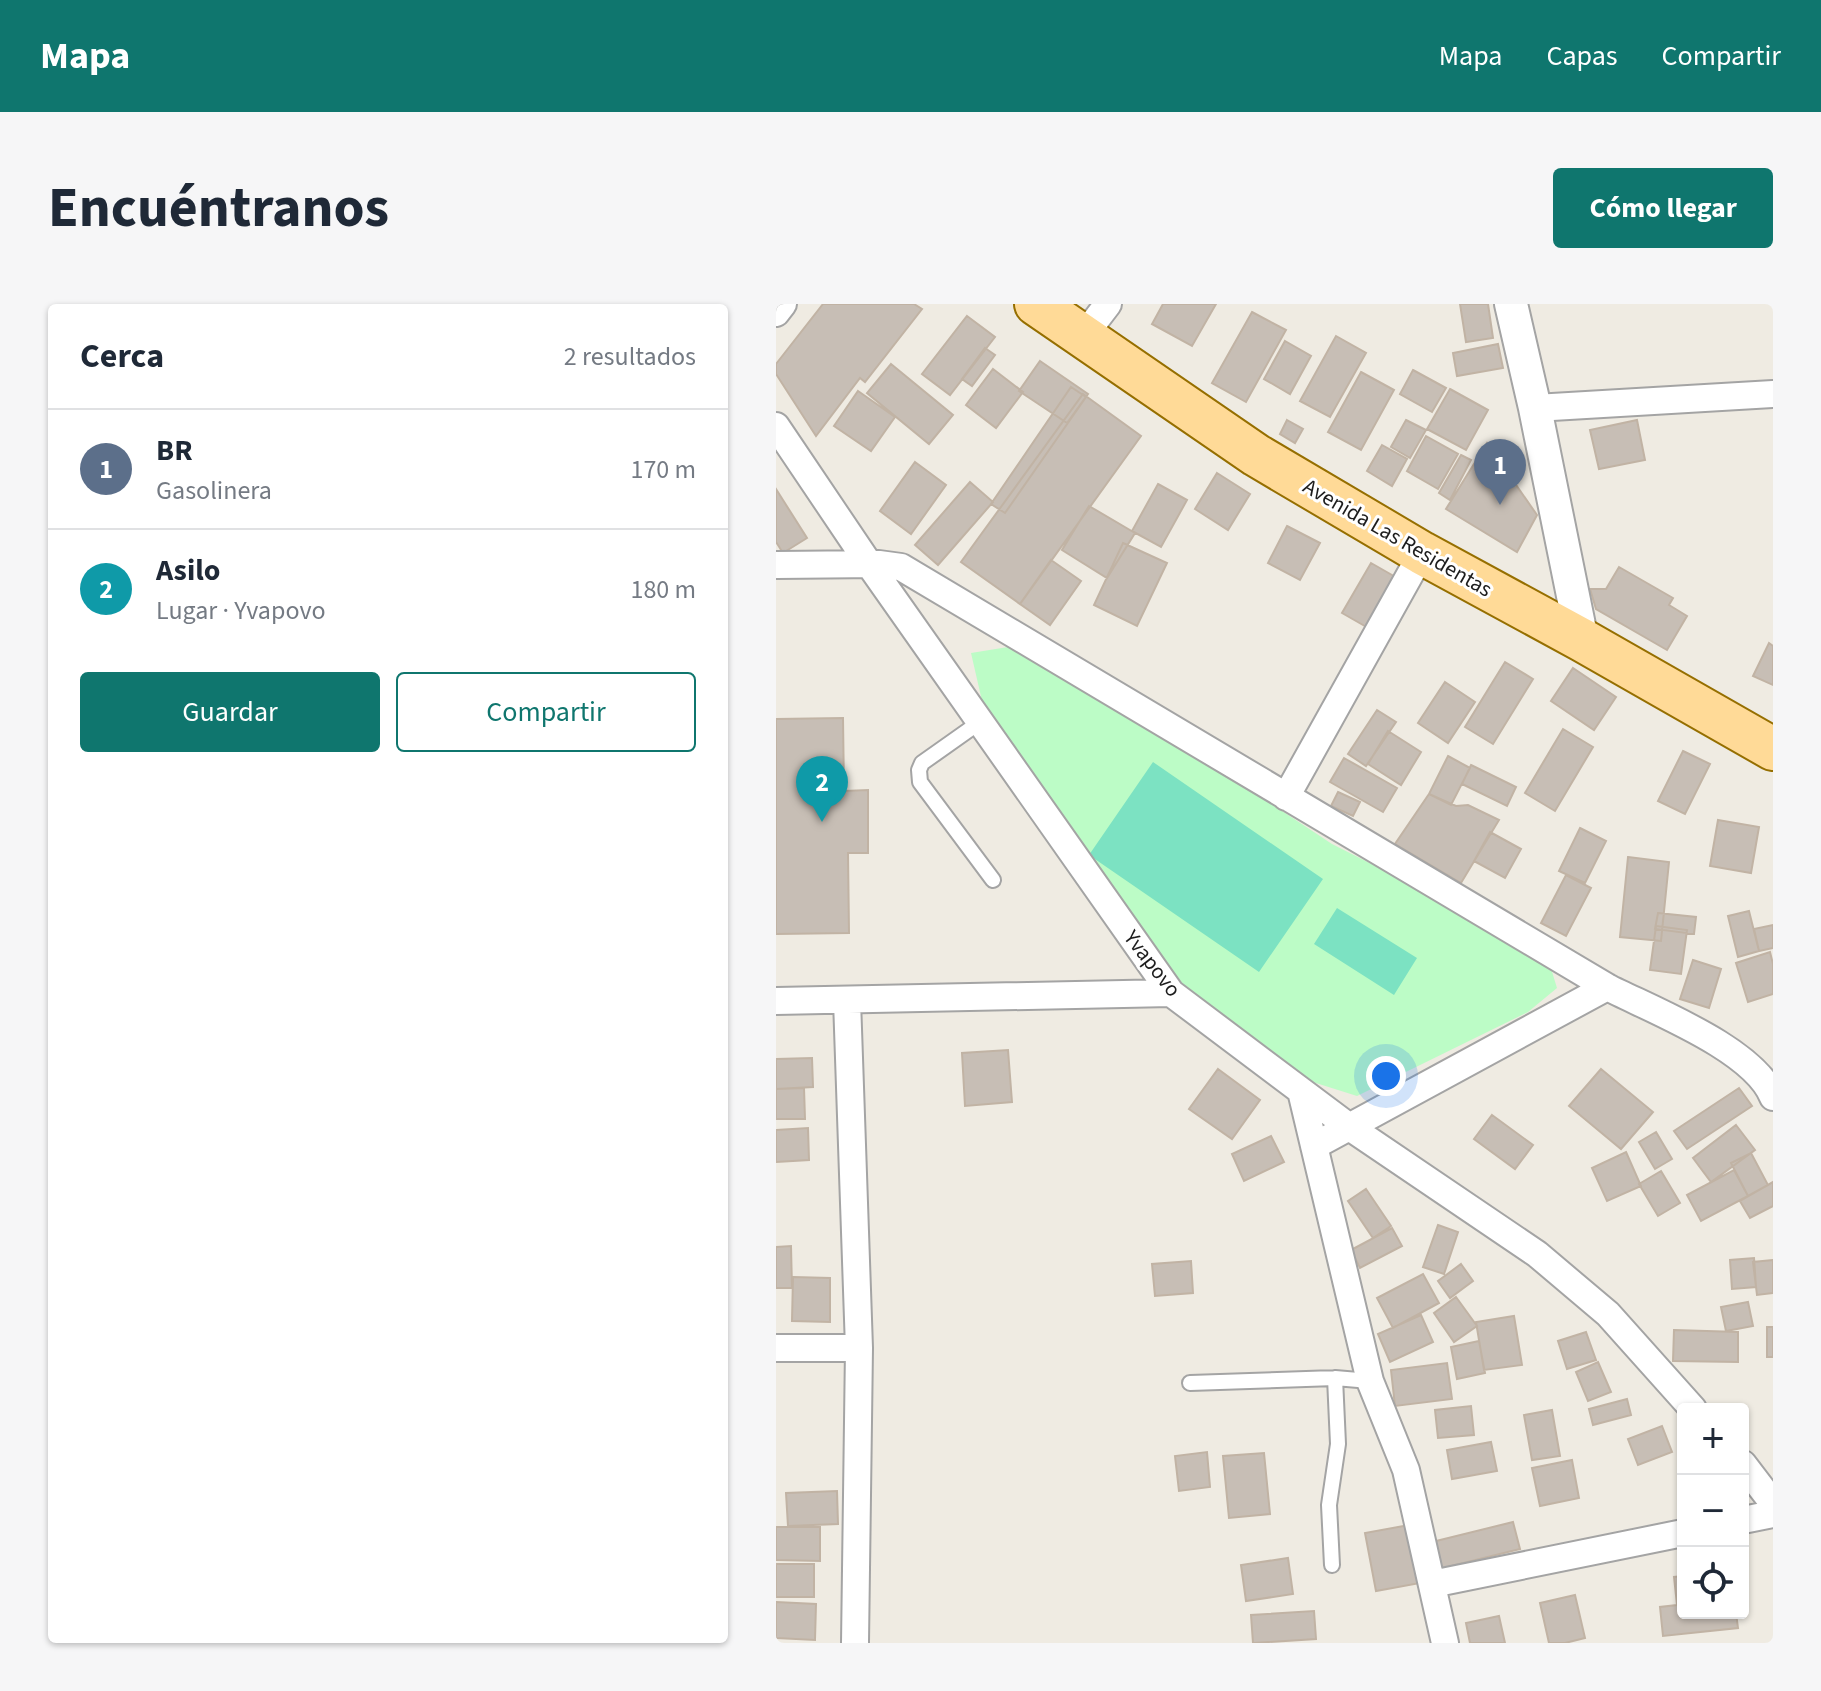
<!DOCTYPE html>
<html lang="es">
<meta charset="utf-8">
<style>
body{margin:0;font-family:"Source Sans 3",sans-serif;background:#f6f6f7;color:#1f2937}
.controls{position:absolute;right:24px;bottom:24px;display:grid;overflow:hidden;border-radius:8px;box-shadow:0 2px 6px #0004}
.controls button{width:72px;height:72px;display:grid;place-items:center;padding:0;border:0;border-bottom:2px solid #e0e1e3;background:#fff;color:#1f2937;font:40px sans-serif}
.you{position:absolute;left:610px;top:772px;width:28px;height:28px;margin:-20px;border:6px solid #fff;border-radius:50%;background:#1a73e8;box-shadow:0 0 0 12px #1a73e833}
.badge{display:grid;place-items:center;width:52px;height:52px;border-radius:50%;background:#0f766e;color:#fff;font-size:26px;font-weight:700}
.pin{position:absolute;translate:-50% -66px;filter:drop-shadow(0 2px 4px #0008)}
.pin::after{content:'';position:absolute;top:42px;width:28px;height:24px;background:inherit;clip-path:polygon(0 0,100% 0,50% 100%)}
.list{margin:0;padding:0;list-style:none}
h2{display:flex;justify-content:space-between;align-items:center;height:104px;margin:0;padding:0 32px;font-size:34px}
h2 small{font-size:26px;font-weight:400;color:#747a83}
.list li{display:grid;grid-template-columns:52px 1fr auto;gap:24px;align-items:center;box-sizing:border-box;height:120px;padding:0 32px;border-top:2px solid #e0e1e3}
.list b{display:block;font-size:30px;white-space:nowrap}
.list p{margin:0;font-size:26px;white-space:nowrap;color:#747a83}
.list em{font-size:26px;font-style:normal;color:#747a83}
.actions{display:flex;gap:16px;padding:24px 32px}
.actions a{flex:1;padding:18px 0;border:2px solid #0f766e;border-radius:8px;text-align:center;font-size:28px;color:#0f766e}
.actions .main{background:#0f766e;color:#fff}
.icon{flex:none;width:44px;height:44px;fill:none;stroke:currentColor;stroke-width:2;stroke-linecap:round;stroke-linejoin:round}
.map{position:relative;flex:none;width:997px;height:1339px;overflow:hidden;border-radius:8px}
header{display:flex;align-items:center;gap:48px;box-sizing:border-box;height:112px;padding:0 40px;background:#0f766e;color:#fff}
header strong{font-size:38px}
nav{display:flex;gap:44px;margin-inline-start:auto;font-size:28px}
.intro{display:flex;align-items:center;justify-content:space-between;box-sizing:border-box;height:192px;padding:0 48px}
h1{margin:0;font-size:56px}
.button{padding:20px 36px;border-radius:8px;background:#0f766e;color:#fff;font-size:28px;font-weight:700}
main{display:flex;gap:48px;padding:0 48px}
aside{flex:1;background:#fff;border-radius:8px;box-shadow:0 2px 6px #0004}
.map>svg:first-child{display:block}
.park{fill:#bcfcc6}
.pitch{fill:#7ce2c2}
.building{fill:#c7beb5;stroke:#c1b3a4;stroke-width:2}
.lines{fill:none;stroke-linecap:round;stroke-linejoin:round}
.service-casing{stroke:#a4a4a4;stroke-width:18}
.minor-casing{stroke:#a4a4a4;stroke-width:30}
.tertiary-casing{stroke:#a4a4a4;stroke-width:36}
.primary-casing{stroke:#966f00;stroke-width:46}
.service{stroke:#fff;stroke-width:14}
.minor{stroke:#fff;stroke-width:26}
.tertiary{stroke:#fff;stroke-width:32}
.primary{stroke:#ffda97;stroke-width:42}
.labels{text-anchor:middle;stroke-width:6;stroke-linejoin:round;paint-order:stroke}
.street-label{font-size:22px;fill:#1d1d1d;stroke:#fff}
</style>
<header>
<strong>Mapa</strong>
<nav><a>Mapa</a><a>Capas</a><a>Compartir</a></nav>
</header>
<div class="intro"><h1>Encuéntranos</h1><a class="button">Cómo llegar</a></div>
<main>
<aside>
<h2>Cerca<small>2 resultados</small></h2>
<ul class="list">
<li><span class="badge" style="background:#5c6f8a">1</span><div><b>BR</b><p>Gasolinera</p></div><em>170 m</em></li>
<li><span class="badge" style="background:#0f9aa8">2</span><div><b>Asilo</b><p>Lugar · Yvapovo</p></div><em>180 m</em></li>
</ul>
<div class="actions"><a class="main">Guardar</a><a>Compartir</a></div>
</aside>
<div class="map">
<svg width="997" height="1339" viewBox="0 0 997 1339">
<rect width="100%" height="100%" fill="#efebe2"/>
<path class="park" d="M 232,343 L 343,399 L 556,540 L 770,648 L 781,684 L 752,708 L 581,792 L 524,774 L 406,679 L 212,423 L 195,349 Z"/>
<path class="pitch" d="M 377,458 L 547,575 L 483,668 L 313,551 Z
M 561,604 L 641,654 L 618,691 L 538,640 Z"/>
<path class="building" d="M 47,0 L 138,0 L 146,5 L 89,78 L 84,74 L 40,132 L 0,70 L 0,60 Z
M 387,0 L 440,0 L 416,42 L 376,20 Z
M 684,0 L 712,0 L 717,34 L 690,38 Z
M 476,8 L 510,26 L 470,98 L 436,79 Z
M 191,12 L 219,33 L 174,91 L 146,70 Z
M 560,32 L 590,49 L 554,113 L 524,97 Z
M 509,37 L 535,52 L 514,90 L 488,75 Z
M 722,40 L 727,64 L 681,72 L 677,49 Z
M 209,44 L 219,51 L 196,82 L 186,75 Z
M 264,57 L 312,90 L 291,119 L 243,87 Z
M 115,60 L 177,111 L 153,140 L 91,89 Z
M 217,65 L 247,88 L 220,124 L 190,101 Z
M 637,66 L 670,84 L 656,108 L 624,90 Z
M 585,68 L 618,86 L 585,146 L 552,128 Z
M 295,83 L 310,93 L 229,209 L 215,200 Z
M 674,85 L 712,106 L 690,146 L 651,125 Z
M 82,87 L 119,113 L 95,147 L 58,122 Z
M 307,90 L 365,132 L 244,300 L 185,258 Z
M 511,116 L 527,125 L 519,139 L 504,130 Z
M 630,116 L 650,126 L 634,154 L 615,143 Z
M 861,116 L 869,156 L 823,165 L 814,126 Z
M 650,132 L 682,150 L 662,185 L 631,167 Z
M 711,139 L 761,211 L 741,248 L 670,205 Z
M 606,141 L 631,155 L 616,182 L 591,167 Z
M 685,151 L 695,156 L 674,196 L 663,189 Z
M 139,158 L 170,181 L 135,230 L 104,207 Z
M 441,169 L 474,190 L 452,226 L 419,205 Z
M 194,178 L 217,198 L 162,261 L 139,241 Z
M 382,180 L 411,196 L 385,243 L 356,227 Z
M 0,185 L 31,234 L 7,249 L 0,238 Z
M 313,202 L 359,229 L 331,274 L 286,246 Z
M 511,222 L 544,239 L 524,276 L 492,259 Z
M 347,239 L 391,259 L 361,322 L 318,301 Z
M 275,256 L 305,277 L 274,321 L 244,300 Z
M 595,259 L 623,275 L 594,325 L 566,309 Z
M 843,263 L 897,294 L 893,301 L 911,312 L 891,346 L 820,305 L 814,285 L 830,285 Z
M 993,339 L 997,342 L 997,381 L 977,372 Z
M 729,358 L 757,375 L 717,440 L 689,423 Z
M 797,364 L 840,393 L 818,426 L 775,397 Z
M 669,378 L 699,398 L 672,439 L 642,419 Z
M 601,406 L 620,418 L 590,462 L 572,450 Z
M 67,414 L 68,487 L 92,486 L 92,549 L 72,549 L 73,629 L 0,630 L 0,415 Z
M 787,425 L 817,443 L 779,507 L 749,489 Z
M 612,427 L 645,448 L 625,481 L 592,460 Z
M 907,447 L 934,460 L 909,510 L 882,497 Z
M 672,452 L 694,464 L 675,501 L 653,490 Z
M 568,454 L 621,484 L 607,508 L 554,478 Z
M 695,461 L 740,483 L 731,502 L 686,480 Z
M 562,488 L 584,498 L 577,512 L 555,502 Z
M 653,490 L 680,502 L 692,501 L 723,516 L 685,579 L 619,540 Z
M 942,516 L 983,523 L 975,569 L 934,562 Z
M 804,524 L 830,537 L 809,579 L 783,567 Z
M 714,528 L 745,545 L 729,574 L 698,557 Z
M 852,553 L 893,558 L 885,637 L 844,633 Z
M 790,571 L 815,584 L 790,632 L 765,619 Z
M 973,607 L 983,647 L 962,653 L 952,612 Z
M 882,609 L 920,613 L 918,630 L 879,625 Z
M 997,621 L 997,644 L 983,647 L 978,625 Z
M 880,622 L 911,626 L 905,670 L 874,666 Z
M 994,648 L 997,660 L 997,690 L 972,698 L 960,659 Z
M 917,656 L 945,665 L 933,704 L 904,695 Z
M 232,746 L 236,798 L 189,802 L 186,749 Z
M 36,754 L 37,783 L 0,785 L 0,755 Z
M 442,765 L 484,796 L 456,835 L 413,805 Z
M 825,765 L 877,808 L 845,845 L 793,802 Z
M 28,784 L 29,815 L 0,815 L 0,785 Z
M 963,784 L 976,802 L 911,845 L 898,827 Z
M 716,811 L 757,841 L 739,865 L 698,835 Z
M 960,821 L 979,846 L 935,878 L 917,854 Z
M 32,824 L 33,856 L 0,858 L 0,826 Z
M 880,828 L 896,855 L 879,865 L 863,838 Z
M 495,832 L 508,858 L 468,877 L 456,850 Z
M 850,848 L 865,882 L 831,897 L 816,864 Z
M 975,849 L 992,881 L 972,892 L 955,859 Z
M 958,866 L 972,892 L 925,917 L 911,891 Z
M 885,867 L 904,899 L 882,912 L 863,880 Z
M 997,878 L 997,902 L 974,914 L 964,897 Z
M 590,885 L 615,922 L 597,934 L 572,897 Z
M 662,921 L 682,928 L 668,970 L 647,963 Z
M 616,924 L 626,942 L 584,964 L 575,946 Z
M 15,942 L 16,984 L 0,984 L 0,943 Z
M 978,954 L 980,983 L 956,985 L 954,956 Z
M 997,956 L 997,989 L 981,991 L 977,958 Z
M 415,957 L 417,989 L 379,992 L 376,960 Z
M 685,960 L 697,977 L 674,994 L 662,977 Z
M 647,970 L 663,999 L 617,1024 L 601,994 Z
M 17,973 L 54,974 L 54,1018 L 16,1017 Z
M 680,993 L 701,1022 L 678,1038 L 658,1009 Z
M 972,998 L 977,1022 L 950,1027 L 945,1003 Z
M 645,1011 L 657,1038 L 614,1058 L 602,1030 Z
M 738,1012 L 746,1061 L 708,1066 L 700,1018 Z
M 991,1023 L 997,1023 L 997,1053 L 991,1053 Z
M 898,1026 L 962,1028 L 962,1058 L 897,1057 Z
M 810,1028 L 820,1056 L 791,1065 L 782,1037 Z
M 703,1037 L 709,1069 L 681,1075 L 675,1043 Z
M 822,1058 L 835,1088 L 812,1097 L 800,1068 Z
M 671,1059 L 676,1095 L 619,1102 L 615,1066 Z
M 851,1095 L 855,1111 L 817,1121 L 813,1105 Z
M 695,1102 L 698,1131 L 662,1134 L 659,1106 Z
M 776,1106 L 784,1152 L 756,1156 L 748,1111 Z
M 886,1122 L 896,1148 L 862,1161 L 852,1135 Z
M 715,1138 L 721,1167 L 676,1175 L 671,1146 Z
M 431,1148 L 434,1183 L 403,1187 L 399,1152 Z
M 488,1149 L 494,1210 L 453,1214 L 447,1152 Z
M 796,1156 L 803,1194 L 764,1202 L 756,1164 Z
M 61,1187 L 62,1220 L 12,1222 L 10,1189 Z
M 737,1218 L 744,1245 L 663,1265 L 656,1238 Z
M 633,1221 L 644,1279 L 600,1287 L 589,1229 Z
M 0,1223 L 44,1223 L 44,1257 L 0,1256 Z
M 512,1254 L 517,1290 L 470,1297 L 465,1261 Z
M 0,1260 L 38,1260 L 38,1293 L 0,1293 Z
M 907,1272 L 907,1309 L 960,1309 L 962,1324 L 887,1332 L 884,1303 L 901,1301 L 898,1273 Z
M 799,1291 L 809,1334 L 789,1339 L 773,1339 L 764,1299 Z
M 0,1298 L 40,1300 L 39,1336 L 0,1334 Z
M 538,1307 L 540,1335 L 477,1339 L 475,1311 Z
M 723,1312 L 729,1339 L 694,1339 L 690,1319 Z"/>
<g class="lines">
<g class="service-casing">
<path id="service" d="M 204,418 L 146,459 L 143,466 L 144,478 L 217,576
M 414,1079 L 559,1074 L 594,1077
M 556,1261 L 553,1201 L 562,1140 L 559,1074"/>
</g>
<g class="minor-casing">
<path id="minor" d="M 0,9 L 7,0
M 306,34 L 332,0
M 759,104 L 997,90
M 0,122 L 93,260 L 395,689 L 572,822 L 761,950 L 832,1010 L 917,1105
M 0,261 L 103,260 L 125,263 L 831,683 C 876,706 978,745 997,793
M 510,493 L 646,249
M 71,696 L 83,1044 L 79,1339
M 0,697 L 395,689
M 525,787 L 594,1077 L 630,1166 L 669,1339
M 538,842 L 831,683
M 0,1044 L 83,1044
M 967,1160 L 997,1199
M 967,1216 L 997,1210
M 656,1280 L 907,1229"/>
</g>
<g class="tertiary-casing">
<path id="tertiary" d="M 735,0 L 759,104 L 806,336"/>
</g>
<g class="primary-casing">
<path id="primary" d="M 260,0 L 480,151 L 646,249 L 806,336 L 997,445"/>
</g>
<use href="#service" class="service"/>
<use href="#minor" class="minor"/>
<use href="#tertiary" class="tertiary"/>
<use href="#primary" class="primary"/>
</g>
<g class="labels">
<g class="street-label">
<text transform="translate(622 233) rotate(30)" y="8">Avenida Las Residentas</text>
<text transform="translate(377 659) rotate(52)" y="8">Yvapovo</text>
</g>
</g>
</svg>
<div class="controls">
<button>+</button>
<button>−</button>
<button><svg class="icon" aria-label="locate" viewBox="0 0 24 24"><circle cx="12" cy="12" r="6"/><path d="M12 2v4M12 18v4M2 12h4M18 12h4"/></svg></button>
</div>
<div class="you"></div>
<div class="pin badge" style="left:724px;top:201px;background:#5c6f8a">1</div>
<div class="pin badge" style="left:46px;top:518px;background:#0f9aa8">2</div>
</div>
</main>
